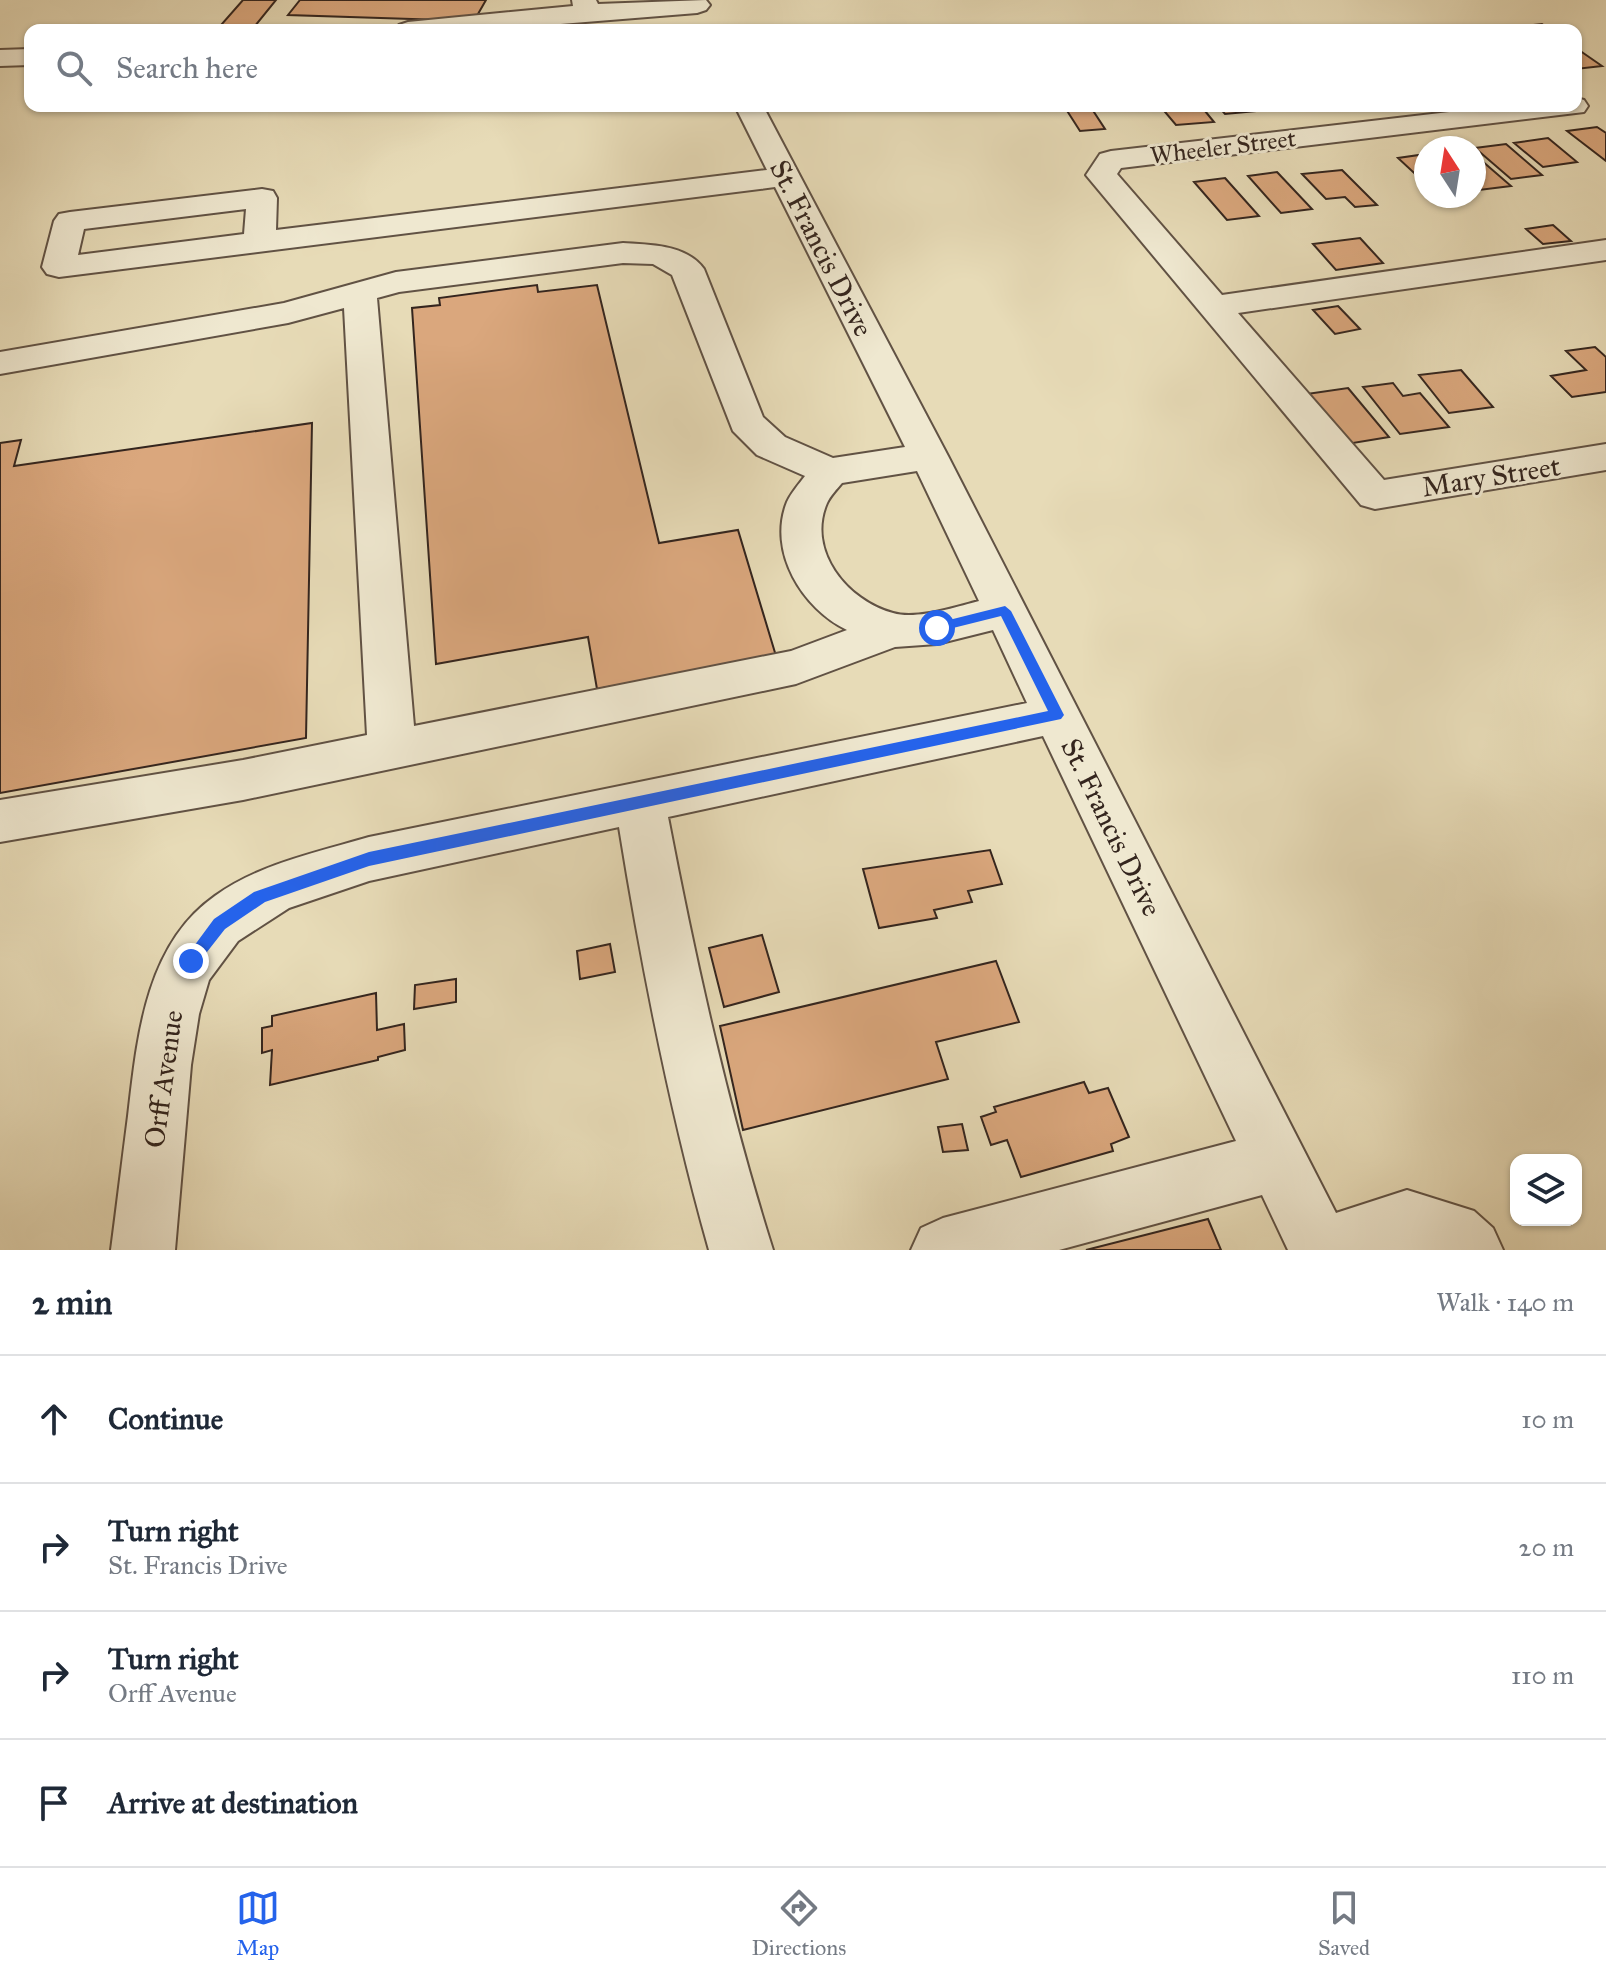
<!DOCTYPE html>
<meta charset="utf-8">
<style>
body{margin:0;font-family:"IM FELL Great Primer",serif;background:#f2f2f3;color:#1f2937}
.controls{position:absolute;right:24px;bottom:24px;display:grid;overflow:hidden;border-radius:16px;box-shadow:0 2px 6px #0004}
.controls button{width:72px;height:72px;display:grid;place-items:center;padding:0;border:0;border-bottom:2px solid #e0e1e3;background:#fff;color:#1f2937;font:40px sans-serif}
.compass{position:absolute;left:1414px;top:136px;width:72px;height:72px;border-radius:50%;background:#fff;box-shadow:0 2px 6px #0004;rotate:348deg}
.stop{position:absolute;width:24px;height:24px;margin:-18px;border:6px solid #2563eb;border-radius:50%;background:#fff}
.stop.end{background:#2563eb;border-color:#fff;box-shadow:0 2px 8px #0008}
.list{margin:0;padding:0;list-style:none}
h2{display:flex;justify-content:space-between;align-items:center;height:104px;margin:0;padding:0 32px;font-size:34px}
h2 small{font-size:26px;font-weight:400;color:#747a83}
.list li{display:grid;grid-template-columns:52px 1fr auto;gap:24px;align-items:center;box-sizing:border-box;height:128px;padding:0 32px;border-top:2px solid #e0e1e3}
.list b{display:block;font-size:30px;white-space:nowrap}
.list p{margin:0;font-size:26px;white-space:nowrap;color:#747a83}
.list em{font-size:26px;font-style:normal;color:#747a83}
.icon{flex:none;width:44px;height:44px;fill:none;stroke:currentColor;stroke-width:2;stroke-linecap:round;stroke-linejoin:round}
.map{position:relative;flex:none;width:1606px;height:1250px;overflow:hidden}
.search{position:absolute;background:#fff;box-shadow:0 2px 6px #0004;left:24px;right:24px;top:24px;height:88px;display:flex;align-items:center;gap:20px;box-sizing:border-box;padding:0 28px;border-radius:16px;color:#747a83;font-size:30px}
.sheet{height:616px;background:#fff}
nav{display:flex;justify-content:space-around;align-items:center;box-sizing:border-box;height:112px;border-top:2px solid #e0e1e3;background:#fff;font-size:22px;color:#747a83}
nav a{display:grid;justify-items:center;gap:4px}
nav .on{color:#2563eb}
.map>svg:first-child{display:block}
.building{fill:#daa77d;stroke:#34251e;stroke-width:2}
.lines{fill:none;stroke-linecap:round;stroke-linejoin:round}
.minor-casing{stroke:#615244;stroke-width:4}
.minor{fill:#efe8d0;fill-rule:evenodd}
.route{fill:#2563eb}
.labels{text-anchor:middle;stroke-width:6;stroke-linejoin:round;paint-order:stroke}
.far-street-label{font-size:24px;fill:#34251e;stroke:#efe8d0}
.street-label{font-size:28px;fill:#34251e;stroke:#efe8d0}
</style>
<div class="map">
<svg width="1606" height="1250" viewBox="0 0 1606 1250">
<rect width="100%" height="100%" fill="#e7dbb7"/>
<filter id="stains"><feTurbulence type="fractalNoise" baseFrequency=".0025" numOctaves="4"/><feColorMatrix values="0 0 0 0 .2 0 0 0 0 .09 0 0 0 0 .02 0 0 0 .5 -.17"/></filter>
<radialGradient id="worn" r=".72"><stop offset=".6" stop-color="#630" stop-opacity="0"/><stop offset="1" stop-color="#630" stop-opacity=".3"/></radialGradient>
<path class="building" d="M 243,0 L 276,0 L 255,26 L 221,25 Z
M 300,0 L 486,0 L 474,21 L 288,15 Z
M 1542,24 L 1551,30 L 1495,29 Z
M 1576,48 L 1602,66 L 1576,69 Z
M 1064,106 L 1090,106 L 1105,129 L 1080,131 Z
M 1160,106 L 1201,106 L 1214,122 L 1176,125 Z
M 1218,106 L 1264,106 L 1268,110 L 1225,114 Z
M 1597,127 L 1606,133 L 1606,161 L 1567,131 Z
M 1548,138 L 1577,162 L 1543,167 L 1514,143 Z
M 1506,144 L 1542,175 L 1511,179 L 1475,148 Z
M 1426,154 L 1426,184 L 1398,158 Z
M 1474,154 L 1511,186 L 1479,190 L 1474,186 Z
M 1342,170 L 1377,205 L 1355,207 L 1345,197 L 1326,199 L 1302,174 Z
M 1277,172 L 1312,209 L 1281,213 L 1248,176 Z
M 1225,178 L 1259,216 L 1227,220 L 1194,182 Z
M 1553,225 L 1571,241 L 1543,244 L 1526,229 Z
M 1360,238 L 1383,263 L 1336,270 L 1313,244 Z
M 537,285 L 538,292 L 597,285 L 659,543 L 738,530 L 776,656 L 597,689 L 588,637 L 436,664 L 412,308 L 440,305 L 439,298 Z
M 1338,306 L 1360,329 L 1335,334 L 1313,310 Z
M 1595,347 L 1606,357 L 1606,392 L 1572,397 L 1551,376 L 1586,370 L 1566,351 Z
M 1461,370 L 1493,407 L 1449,413 L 1419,375 Z
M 1393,383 L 1403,396 L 1420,393 L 1449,427 L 1400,434 L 1363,387 Z
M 1348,388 L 1389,437 L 1347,444 L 1307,394 Z
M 312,423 L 306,738 L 0,793 L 0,443 L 21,440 L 14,466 Z
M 990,850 L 1002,884 L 968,891 L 972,902 L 934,910 L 937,918 L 879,928 L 863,869 Z
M 762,935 L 779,992 L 724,1007 L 709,948 Z
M 610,944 L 615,972 L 580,979 L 577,951 Z
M 996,961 L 1019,1022 L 936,1042 L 948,1079 L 743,1130 L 720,1026 Z
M 456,979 L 456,1002 L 414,1009 L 415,985 Z
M 376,993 L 377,1030 L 404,1024 L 405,1050 L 378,1057 L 378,1060 L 270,1085 L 272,1050 L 262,1053 L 262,1028 L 272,1026 L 272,1016 Z
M 1084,1082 L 1089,1093 L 1108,1088 L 1129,1137 L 1111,1144 L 1113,1151 L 1021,1177 L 1007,1140 L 991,1145 L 981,1117 L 996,1112 L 994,1107 Z
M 962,1124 L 968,1150 L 943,1152 L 938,1127 Z
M 1208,1219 L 1221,1250 L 1086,1250 Z"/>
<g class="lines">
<g class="minor-casing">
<path id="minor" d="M 572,0 L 596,0 L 598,4 L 706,0 L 710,5 L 706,10 L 697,13 L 485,30 L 395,30 L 399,25 L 408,22 L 573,6 Z
M 30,49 L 30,65 L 0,66 L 0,50 Z
M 1576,98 L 1584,100 L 1588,106 L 1584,112 L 1121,168 L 1117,174 L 1222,295 L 1606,240 L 1606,260 L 1238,313 L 1384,480 L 1606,444 L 1606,470 L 1375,509 L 1361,505 L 1086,175 L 1100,154 L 1111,151 L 1501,106 L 1576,106 Z
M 735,106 L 763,106 L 948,456 L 1336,1213 L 1407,1190 L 1474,1211 L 1493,1228 L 1503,1250 L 1288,1250 L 1262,1195 L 1059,1250 L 911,1250 L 921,1228 L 943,1218 L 1236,1141 L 1043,736 L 668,817 C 696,963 728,1108 773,1250 L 709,1250 C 670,1112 642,969 619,827 L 369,881 L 289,908 L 238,941 L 209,980 L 199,1014 L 191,1065 L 175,1250 L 111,1250 C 117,1205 122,1161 128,1116 C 137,1039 145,945 215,896 C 259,864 318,852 369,837 L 1027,703 L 993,630 L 937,644 L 895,647 L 796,684 L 243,800 L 0,842 L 0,800 L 243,760 L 367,735 L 344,308 L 288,323 L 0,374 L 0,352 L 284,303 L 396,272 L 623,243 C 650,245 686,244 704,269 L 763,417 L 785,437 L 833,458 L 905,447 L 775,187 L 59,277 L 47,274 L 42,267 L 54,221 L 59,214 L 70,212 L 262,189 L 273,191 L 277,198 L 276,230 L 767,170 ZM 246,209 L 244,234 L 78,255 L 84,229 ZM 623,263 L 653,264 L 672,275 L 733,431 L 757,455 L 805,476 C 799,484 791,493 787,502 C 767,552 803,609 847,630 L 791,651 L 414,726 L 377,298 L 399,292 ZM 917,471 L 979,601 C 956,607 916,620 893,613 C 848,601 806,551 827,503 C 830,496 837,489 842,483 Z"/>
</g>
<use href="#minor" class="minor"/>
</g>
<path class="route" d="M 1005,606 L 1011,611 L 1064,715 L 1061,719 L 369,866 L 265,902 L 225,929 L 196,966 L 185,966 L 183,961 L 214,919 L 254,892 L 369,852 L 1048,711 L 1001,616 L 937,632 L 931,628 L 937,623 Z"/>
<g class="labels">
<g class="far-street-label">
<text transform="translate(1223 147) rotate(-7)" y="8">Wheeler Street</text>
</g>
<g class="street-label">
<text transform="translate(822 248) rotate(63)" y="10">St. Francis Drive</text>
<text transform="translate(1491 476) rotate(-9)" y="10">Mary Street</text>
<text transform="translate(1112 827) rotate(64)" y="10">St. Francis Drive</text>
<text transform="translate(163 1079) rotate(-82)" y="10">Orff Avenue</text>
</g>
</g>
<rect width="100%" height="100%" filter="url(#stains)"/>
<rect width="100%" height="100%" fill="url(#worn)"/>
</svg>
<div class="controls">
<button><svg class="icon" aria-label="layers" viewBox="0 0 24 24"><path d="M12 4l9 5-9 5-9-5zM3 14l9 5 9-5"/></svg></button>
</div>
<svg class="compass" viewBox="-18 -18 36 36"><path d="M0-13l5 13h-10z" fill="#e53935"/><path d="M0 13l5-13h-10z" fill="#747a83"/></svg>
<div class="stop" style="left:937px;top:628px"></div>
<div class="stop end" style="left:191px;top:961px"></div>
<div class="search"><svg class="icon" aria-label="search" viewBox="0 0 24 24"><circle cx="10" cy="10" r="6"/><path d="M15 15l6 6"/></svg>Search here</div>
</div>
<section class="sheet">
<h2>2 min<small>Walk · 140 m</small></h2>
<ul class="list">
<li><svg class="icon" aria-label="ahead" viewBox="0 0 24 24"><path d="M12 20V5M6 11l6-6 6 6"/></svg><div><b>Continue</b></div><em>10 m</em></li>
<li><svg class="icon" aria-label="right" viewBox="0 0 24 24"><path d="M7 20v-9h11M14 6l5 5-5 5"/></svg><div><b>Turn right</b><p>St. Francis Drive</p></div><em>20 m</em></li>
<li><svg class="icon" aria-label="right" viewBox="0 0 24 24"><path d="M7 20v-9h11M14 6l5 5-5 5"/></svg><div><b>Turn right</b><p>Orff Avenue</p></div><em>110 m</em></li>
<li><svg class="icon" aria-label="arrive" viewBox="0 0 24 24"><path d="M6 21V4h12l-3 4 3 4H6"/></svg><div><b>Arrive at destination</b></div></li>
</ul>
</section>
<nav>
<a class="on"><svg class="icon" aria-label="map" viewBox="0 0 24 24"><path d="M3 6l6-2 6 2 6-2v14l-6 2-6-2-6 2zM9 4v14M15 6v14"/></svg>Map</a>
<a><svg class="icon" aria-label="directions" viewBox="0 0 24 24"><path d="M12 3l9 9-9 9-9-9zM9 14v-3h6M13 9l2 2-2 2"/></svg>Directions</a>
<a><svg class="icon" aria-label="saved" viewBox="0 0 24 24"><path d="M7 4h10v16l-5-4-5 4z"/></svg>Saved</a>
</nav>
